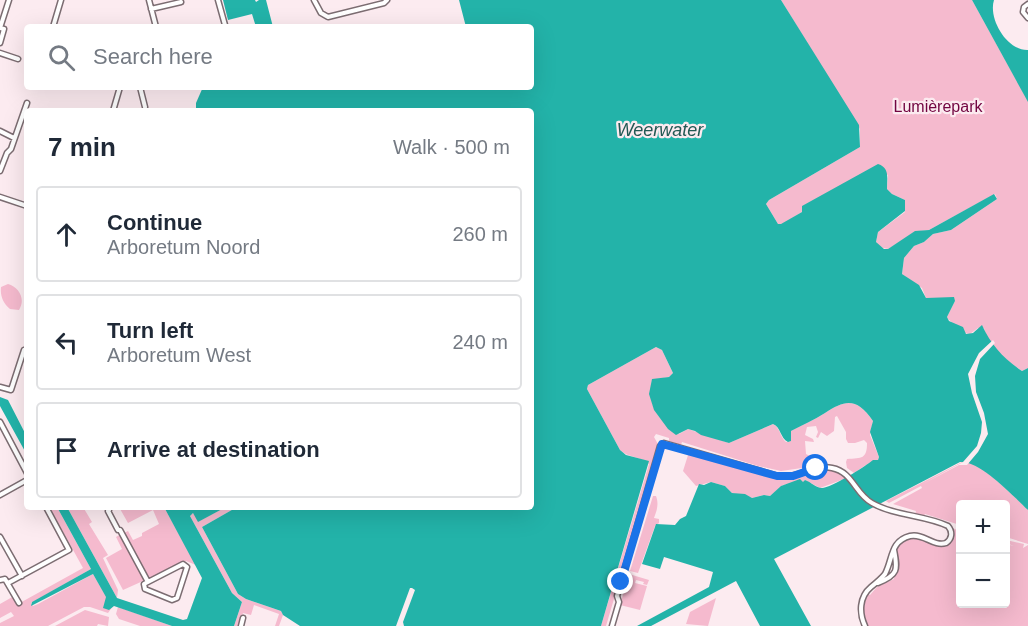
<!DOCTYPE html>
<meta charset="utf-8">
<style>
body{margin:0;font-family:Arial,sans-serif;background:#f6f6f7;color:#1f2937}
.controls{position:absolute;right:18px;bottom:18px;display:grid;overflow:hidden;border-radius:6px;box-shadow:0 6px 24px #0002}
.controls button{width:54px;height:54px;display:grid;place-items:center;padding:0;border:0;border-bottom:2px solid #e0e1e3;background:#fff;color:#1f2937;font:30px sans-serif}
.stop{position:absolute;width:18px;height:18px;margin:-14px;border:4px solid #1a73e8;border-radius:50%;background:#fff}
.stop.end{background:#1a73e8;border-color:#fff;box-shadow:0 2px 6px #0008}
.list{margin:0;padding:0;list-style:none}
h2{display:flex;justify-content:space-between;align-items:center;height:78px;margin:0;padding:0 24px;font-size:26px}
h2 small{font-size:20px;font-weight:400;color:#747a83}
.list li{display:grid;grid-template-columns:39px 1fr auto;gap:18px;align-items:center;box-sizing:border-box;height:96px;margin:0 12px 12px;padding:0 12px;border:2px solid #e0e1e3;border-radius:6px}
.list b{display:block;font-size:22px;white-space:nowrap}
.list p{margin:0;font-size:20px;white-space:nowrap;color:#747a83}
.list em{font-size:20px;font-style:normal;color:#747a83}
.icon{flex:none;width:33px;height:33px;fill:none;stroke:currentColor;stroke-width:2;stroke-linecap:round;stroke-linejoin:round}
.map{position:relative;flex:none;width:1028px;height:626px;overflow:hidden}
.search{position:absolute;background:#fff;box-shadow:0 6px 24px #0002;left:24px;top:24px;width:510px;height:66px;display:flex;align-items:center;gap:15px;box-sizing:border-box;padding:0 21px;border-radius:6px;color:#747a83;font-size:22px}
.panel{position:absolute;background:#fff;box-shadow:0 6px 24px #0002;left:24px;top:108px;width:510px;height:402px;border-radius:6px}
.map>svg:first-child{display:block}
.green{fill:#f5bace}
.water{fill:#23b3a9}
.pier{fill:#fcebf0}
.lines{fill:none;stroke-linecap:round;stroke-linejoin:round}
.street-casing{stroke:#7c6d72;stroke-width:7}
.street{stroke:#fff;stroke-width:4}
.route{stroke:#1a73e8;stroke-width:8}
.labels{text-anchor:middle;stroke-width:4.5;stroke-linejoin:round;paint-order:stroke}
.park-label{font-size:16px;fill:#720541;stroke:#fcebf0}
.water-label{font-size:18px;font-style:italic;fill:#235954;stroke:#fcebf0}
</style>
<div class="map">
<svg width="1028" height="626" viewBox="0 0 1028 626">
<rect width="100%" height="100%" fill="#fcebf0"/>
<path class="green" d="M 781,0 L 972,0 L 1028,101 L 1028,368 L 1022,371 C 1008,361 987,346 984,328 L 978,328 L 970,334 L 964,333 L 948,319 L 947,317 L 955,301 L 926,298 L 922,288 L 902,274 L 904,258 L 914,246 L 924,242 L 933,234 L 951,230 L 997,199 L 995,194 L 929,230 L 920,231 L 888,249 L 879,247 L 876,242 L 878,232 L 905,212 L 905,200 L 892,194 L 887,189 L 888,175 L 871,169 L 803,206 L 802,212 L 781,225 L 778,224 L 766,204 L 769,200 L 860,147 L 860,129 Z
M 8,284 C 19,287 26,299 19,310 L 10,309 C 3,303 0,296 1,287 Z
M 656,347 L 662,350 L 673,373 L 669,377 L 652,380 C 648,409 657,417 679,434 L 688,429 L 729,443 L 773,424 C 780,427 780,437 786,442 L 791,441 L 791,431 C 802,425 814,420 825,413 C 846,399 857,398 873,421 L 870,435 L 879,457 L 878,460 L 866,465 L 854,473 L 847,468 L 846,462 L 847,459 C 862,458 867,459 867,443 L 864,440 L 855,443 L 848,443 L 846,439 L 846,432 L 837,416 L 835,417 L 834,431 L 827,436 L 821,432 L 818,438 L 816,437 L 818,432 L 816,426 L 807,427 L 805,435 L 813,439 L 814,442 L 805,441 L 806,454 L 812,457 L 802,468 L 781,471 L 758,466 L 682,442 L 681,445 L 669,441 L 669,438 L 656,434 L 654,437 L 659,446 L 606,626 L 601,626 L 649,464 C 640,456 628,458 620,450 L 587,389 L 588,385 Z
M 689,452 L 777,478 L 795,478 L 817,469 L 831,469 L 847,478 L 820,488 L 805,480 L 803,483 L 783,485 L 770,496 L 764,495 L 752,498 L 732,493 L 725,486 L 711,482 L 696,486 L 683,471 Z
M 964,461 C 985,465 1012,495 1028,510 L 1028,544 L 1006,537 L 1006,504 L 960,504 L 960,525 L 925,514 L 924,516 L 915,514 L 916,511 L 893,504 L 922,488 L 921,486 L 889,503 L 886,501 Z
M 653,496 L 656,496 C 659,504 657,510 654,518 L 659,519 L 659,523 L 655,526 L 638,573 L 630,571 Z
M 52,507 L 57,507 L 91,569 L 31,603 L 33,606 L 38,604 L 93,574 L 107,598 L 110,608 L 113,606 L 108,613 L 90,607 L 84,607 L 48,626 L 0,626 L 0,623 L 14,616 L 11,612 L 0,618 L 0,604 L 14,596 L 18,604 L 83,568 L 50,508 Z
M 67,507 L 83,507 L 92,522 L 89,524 L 108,555 L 103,558 L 118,590 L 117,598 Z
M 119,507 L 164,507 L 196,565 L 186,561 L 152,578 L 148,576 L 124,533 L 128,531 L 133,540 L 142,536 L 142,533 L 159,524 L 153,510 L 128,523 Z
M 226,507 L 237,507 L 202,527 L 238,594 L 246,599 L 281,611 L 283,615 L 279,626 L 275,626 L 279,614 L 254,605 L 251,615 L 243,613 L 238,626 L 234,626 L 242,602 L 232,593 L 190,516 L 193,513 L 199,521 Z
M 952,528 L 960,531 L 960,604 L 1006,604 L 1006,544 L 1014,546 L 1006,543 L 1006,540 L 1024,544 L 1023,548 L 1028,545 L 1028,626 L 867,626 C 861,615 861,605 867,594 L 870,595 L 877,587 L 894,579 C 894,576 897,571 898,566 C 898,560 895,553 897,547 C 907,526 931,548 945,545 L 953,538 Z
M 121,534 L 144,578 L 143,581 L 123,590 L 106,558 L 122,549 L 116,537 Z
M 629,574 L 649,580 L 647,585 L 643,584 L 644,582 L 636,580 L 635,583 L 647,586 L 640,610 L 620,605 Z
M 716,598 L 708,626 L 686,624 L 690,612 Z
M 118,607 L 172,626 L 140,626 L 119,619 L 116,614 Z
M 85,610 L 109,617 L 108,626 L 98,624 L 97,626 L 55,626 Z"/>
<path class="water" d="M 223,0 L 255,0 L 256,2 L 259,0 L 266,0 L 273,27 L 256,27 L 252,14 L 228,20 Z
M 459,0 L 781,0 L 859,125 L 860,147 L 769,200 L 766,204 L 778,224 L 781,224 L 802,212 L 802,206 L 878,164 C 890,168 887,178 887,189 L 892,194 L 905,200 L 905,211 L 878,232 L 876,242 L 884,249 L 888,249 L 915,231 L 929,230 L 994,194 L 997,199 L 951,230 L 933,234 L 924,242 L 914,246 L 904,258 L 902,274 L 919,285 L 926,298 L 954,297 L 955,301 L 947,317 L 949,321 L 963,327 L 966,334 L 973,333 L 982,325 C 991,345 1004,359 1022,371 L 1028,368 L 1028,510 C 1013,496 980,460 960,462 L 774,559 L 811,626 L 760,626 L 736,581 L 651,626 L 637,626 L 709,587 L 713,572 L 664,557 L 660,569 L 642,564 L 656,524 L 675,525 L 680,519 L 686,516 L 699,484 L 704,485 L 711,482 L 725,486 L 732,493 L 745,494 L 752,498 L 764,495 L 770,496 L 781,486 L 800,479 L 803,482 L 805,480 C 811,482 816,488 822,488 C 831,488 866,466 873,460 L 878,460 L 879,457 L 870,432 L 873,421 C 857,398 846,399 825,413 C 814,420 802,425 791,431 L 791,441 L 788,442 C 780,438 781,427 773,424 L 729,443 L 701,435 L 695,431 L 688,429 L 676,435 L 668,429 L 654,410 L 649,394 L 652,379 L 669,377 L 673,373 L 662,350 L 656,347 L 588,385 L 587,389 L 620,450 L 626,455 L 649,461 L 601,626 L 404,626 L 403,622 L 415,590 L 412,588 L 410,588 L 396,626 L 300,626 L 283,615 L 281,611 L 246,599 L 238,594 L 202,527 L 237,507 L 531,507 L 531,111 L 196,111 L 196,103 L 203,87 L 531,87 L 531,27 L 466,27 Z
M 972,0 L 994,0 C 988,19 1007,51 1028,50 L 1028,102 Z
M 0,397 L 8,400 L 27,437 L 27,455 L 0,406 Z
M 57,507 L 67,507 L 117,598 L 183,620 L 187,619 L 202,578 L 164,507 L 226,507 L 198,522 L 193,513 L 190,516 L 232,593 L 242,602 L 234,626 L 172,626 L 114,606 L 109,610 L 103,608 L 106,597 L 93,574 L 31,606 L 32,602 L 91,569 Z"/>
<path class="pier" d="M 993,340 L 995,343 L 980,359 L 975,376 L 976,392 L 984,413 L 988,434 L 978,452 L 967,465 L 959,465 L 921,485 L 963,462 L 977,446 L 981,433 L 982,422 L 972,393 L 968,374 L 979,353 Z"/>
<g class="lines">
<g class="street-casing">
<path id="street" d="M 149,0 L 156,27
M 218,0 L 225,25
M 314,0 L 321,13 L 328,17 L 384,3 L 387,0
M 1028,4 L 1024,7 L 1023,12 L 1028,18
M 151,9 L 181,2
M 53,27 L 61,0
M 0,28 L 9,0
M 0,28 L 4,29 L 0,43
M 0,53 L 18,59
M 140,87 L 145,107
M 113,111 L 120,87
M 0,131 L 14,138
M 0,171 L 7,153 L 11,149 L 27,103
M 0,197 L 27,206
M 0,387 L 11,390 L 24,350 L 27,349
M 0,422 L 27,473
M 0,495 L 27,480
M 108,507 L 109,510 L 108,511 L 118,530 L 120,530 L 148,582
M 0,537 L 22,576
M 183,564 L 187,567 L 177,598 L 172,600 L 145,589 L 144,584 Z
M 0,580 L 5,579 L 19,603
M 8,583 L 69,550 L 46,507
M 878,583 C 898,575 898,570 894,550
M 241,626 L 243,618
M 612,626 L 619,602 L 617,596 L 660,446 L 664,443 L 778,476 C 799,479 813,464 832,468 C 853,472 855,494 872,503 C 895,516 925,515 948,526 C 953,532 952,539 946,543 C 933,547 924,533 910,536 C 890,541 893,559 885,574 C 881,579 876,583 871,587 C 859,597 859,613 865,626"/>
</g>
<use href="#street" class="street"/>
</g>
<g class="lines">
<path class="route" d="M 621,582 L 662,444 L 777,476 L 793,476 L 816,468"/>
</g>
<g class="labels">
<g class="park-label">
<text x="938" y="112">Lumièrepark</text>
</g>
<g class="water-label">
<text x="660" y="136">Weerwater</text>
</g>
</g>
</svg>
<div class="controls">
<button>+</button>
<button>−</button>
</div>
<div class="stop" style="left:816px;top:468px"></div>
<div class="stop end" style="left:621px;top:582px"></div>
<div class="search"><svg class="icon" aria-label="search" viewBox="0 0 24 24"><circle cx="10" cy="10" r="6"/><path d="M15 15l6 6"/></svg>Search here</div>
<section class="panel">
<h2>7 min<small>Walk · 500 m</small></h2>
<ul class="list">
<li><svg class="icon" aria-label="ahead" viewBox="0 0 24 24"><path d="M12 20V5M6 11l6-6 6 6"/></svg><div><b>Continue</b><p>Arboretum Noord</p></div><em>260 m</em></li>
<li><svg class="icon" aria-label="left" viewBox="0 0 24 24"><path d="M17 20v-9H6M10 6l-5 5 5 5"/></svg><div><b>Turn left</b><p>Arboretum West</p></div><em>240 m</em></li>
<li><svg class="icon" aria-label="arrive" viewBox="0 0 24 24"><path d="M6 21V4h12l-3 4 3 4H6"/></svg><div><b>Arrive at destination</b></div></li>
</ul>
</section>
</div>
